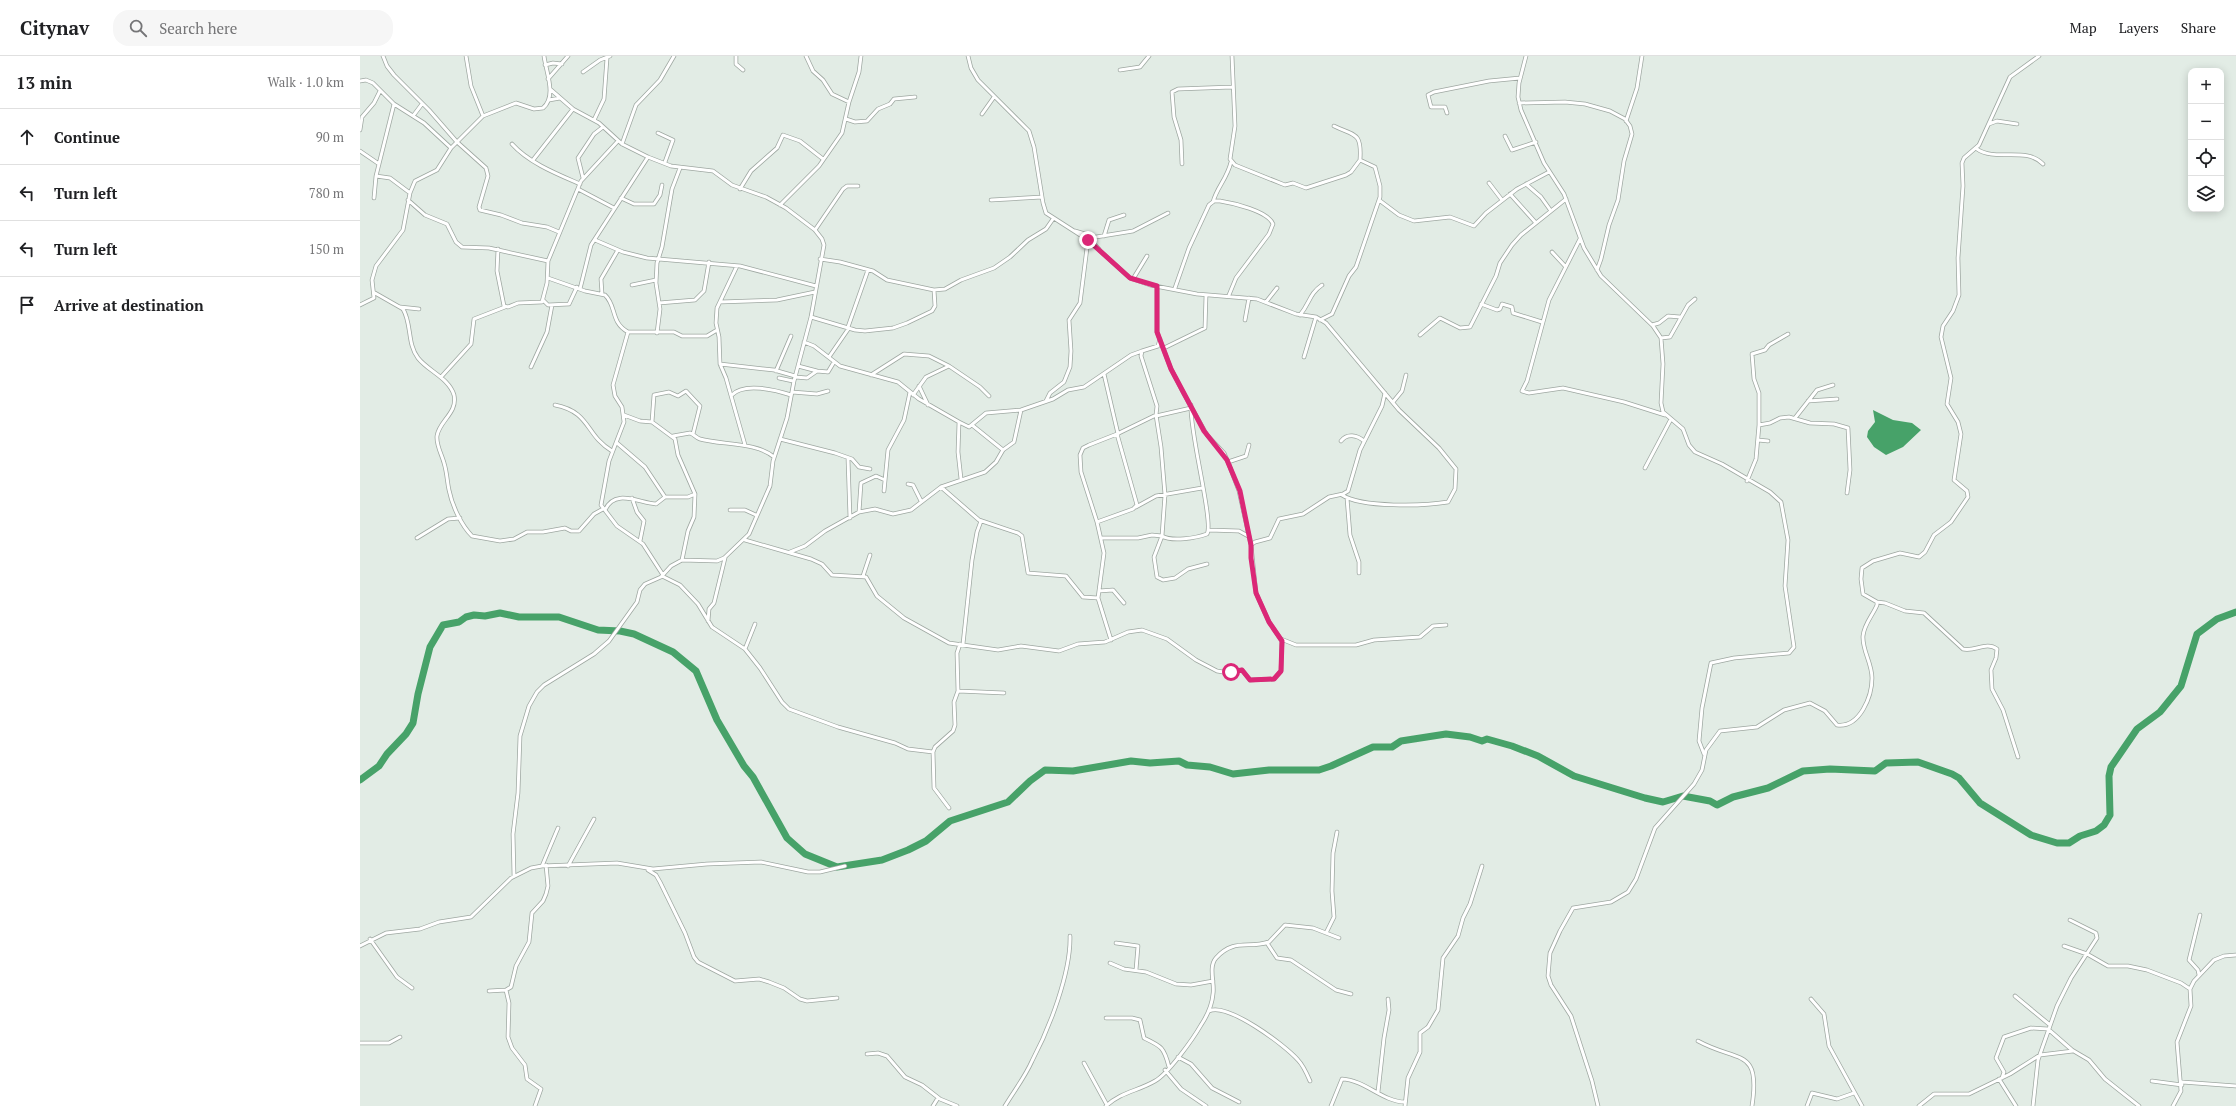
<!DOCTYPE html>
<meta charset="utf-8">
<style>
body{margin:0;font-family:"PT Serif",serif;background:#f6f6f6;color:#202124}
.controls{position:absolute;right:12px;top:12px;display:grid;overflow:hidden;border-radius:8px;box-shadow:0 2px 10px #0003}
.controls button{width:36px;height:36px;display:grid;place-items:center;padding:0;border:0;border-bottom:1px solid #e0e0e0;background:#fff;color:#202124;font:20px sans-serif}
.stop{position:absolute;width:12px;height:12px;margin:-9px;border:3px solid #db2777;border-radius:50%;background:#fff}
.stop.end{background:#db2777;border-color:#fff;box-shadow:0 1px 4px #0008}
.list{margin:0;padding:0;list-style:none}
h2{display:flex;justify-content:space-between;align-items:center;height:52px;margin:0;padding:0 16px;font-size:17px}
h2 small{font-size:13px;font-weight:400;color:#757577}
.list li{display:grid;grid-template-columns:26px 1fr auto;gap:12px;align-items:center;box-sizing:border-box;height:56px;padding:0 16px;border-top:1px solid #e0e0e0}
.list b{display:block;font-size:15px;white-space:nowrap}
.list em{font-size:13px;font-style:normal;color:#757577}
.icon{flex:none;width:22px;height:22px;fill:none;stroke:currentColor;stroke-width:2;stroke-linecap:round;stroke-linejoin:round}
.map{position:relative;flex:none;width:1876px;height:1050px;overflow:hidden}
header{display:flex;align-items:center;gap:24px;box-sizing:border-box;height:56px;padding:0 20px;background:#fff;border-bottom:1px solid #e0e0e0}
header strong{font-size:19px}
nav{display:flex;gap:22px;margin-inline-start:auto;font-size:14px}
.search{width:280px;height:36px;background:#f6f6f6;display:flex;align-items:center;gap:10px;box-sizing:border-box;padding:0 14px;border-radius:16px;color:#757577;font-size:15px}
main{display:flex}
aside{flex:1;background:#fff}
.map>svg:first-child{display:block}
.water{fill:#47a269}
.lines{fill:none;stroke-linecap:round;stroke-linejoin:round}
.river{stroke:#47a269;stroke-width:7}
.minor-casing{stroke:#9ea7a1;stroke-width:4.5}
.minor{stroke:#fff;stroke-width:3}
.route{stroke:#db2777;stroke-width:5}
</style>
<header>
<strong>Citynav</strong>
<div class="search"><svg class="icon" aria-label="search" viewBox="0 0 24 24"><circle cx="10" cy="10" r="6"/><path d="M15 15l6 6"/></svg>Search here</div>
<nav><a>Map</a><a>Layers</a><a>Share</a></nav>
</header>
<main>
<aside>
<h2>13 min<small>Walk · 1.0 km</small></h2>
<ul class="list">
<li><svg class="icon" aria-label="ahead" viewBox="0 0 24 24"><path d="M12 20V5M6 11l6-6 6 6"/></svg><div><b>Continue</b></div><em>90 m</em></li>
<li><svg class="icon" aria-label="left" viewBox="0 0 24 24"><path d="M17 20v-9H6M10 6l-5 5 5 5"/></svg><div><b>Turn left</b></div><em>780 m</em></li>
<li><svg class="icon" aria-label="left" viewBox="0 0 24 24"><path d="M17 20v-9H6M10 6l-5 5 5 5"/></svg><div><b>Turn left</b></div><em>150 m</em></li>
<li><svg class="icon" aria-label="arrive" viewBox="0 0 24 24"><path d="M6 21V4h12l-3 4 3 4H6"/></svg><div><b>Arrive at destination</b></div></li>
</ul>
</aside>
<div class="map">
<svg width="1876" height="1050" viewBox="0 0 1876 1050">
<rect width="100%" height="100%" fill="#e2ece5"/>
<path class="water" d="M 1513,354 L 1533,364 L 1552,367 L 1561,374 L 1543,391 L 1526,399 L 1514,391 L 1507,381 L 1508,375 L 1515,366 Z"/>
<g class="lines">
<path class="river" d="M 0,724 L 19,710 L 27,698 L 46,678 L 53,667 L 58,638 L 70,591 L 83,569 L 99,566 L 106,561 L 114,559 L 125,560 L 140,557 L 159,561 L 199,561 L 238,574 L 260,575 L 274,578 L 313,596 L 336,615 L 357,664 L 384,710 L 393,721 L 427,782 L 445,798 L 477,811 L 522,804 L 548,794 L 566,785 L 590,765 L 648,746 L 670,725 L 685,714 L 713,715 L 771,705 L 790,707 L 819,705 L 827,709 L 850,711 L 873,718 L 909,714 L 959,714 L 971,710 L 1013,691 L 1032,691 L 1041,685 L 1086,678 L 1110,681 L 1122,685 L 1127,683 L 1152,690 L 1178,700 L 1214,720 L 1285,742 L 1303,746 L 1323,740 L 1350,745 L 1357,749 L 1373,741 L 1408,732 L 1443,715 L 1470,713 L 1515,715 L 1526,707 L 1558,706 L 1592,718 L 1599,722 L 1620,747 L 1671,779 L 1697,787 L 1709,787 L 1720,780 L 1736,775 L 1744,769 L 1750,759 L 1749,720 L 1751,711 L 1777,673 L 1800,656 L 1821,630 L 1837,578 L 1857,563 L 1876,556"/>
<g class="minor-casing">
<path id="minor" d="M 23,0 L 27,10 L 34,19 L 69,54 L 97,86 L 126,112 L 128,120 L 119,151 L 120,154 L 141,159 L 162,167 L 187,171 L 199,176
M 106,0 L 111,30 L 123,60
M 376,0 L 376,8 L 383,14
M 446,0 L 453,15 L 463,24 L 472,38 L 489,46
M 608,0 L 611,12 L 618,24 L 669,75 L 674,91 L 683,147 L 686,157 L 728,184 L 770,222 L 790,229 L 837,238 L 897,243 L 936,258 L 956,261 L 966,267 L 1039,354 L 1079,392 L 1096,413 L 1095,433 L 1088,446 C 1064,450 1002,452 982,439
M 872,0 L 875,70 L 870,103 L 875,109 L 925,129 L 933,127 L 946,132 L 986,119 L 991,116 L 1000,104 C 1002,75 994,80 974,70
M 1166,0 L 1159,27 L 1158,41 L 1161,54 L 1184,107 L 1204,138 L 1224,192 L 1241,220 L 1293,270 L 1301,282 L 1303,308 L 1301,347 L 1303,356 L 1323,373 L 1329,389 L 1335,396 L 1362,408 L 1410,436 L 1421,446 L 1428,484 L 1425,530 L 1434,591 L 1429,597 L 1374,602 L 1351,607 L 1342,652 L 1339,685 L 1344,698
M 185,9 L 193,7 L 202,8
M 760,14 L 780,11 L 789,0
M 223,16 L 240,4 L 250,0
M 188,23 L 208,0
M 0,25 L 6,24 L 13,27 L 34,48 L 64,67 L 91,92
M 189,44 L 200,42
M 1159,47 L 1205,46 L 1225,48 L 1250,55 L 1265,63 L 1270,70 L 1272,78 L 1264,105 L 1258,144 L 1249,169 L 1241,203 L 1237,214
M 1087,57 L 1085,51 L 1071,51 L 1068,39 L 1074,36 L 1129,25 L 1160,22
M 622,58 L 634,41
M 53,60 L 62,48
M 486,63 L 495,66 L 507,65 L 518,53 L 530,48 L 534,43 L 555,41
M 234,64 L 244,43 L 247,2
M 1266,65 L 1277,32 L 1282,0
M 1629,68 L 1637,65 L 1657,68
M 0,74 L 2,61 L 14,47 L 20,35
M 298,77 L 313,84 L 305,106
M 1145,80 L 1152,94 L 1176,86
M 152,88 C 169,107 197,118 220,128
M 262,88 L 276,49 L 300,24 L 314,0
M 1617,93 C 1635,106 1666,90 1683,108
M 0,95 L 19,108
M 173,104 L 213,53
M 822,108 L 821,84 L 814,61 L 812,36 L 818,33 L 872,31
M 16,120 L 30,122 L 50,137
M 223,122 L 218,102 L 234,78 L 243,71
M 1129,127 L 1142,144
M 1166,128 L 1181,141 L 1191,155
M 218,133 L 254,152
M 380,133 L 391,115 L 417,92 L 423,79 L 440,85 L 463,103
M 1150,138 L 1176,167
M 14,142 L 16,120 L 34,48
M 261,142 L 274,148 L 294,148 L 300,139 L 302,129
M 48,144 L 65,159 L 87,168 L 96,186 L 102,191 L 129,192 L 188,205
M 631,144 L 682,141
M 1019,144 L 1039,159 L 1054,165 L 1090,161 L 1114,170 L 1126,157 L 1157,133 L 1189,116
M 853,146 C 857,131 867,123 871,106
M 420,149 L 459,110 L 482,77 L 489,46 L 499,16 L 501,0
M 455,174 L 483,133 L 487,130 L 498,130
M 715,175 L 725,178 L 739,193
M 744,180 L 749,164 L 764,159
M 730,182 L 773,175 L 808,157
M 1220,183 L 1189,244 L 1167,325 L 1162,335 L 1169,337 L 1203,332 L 1264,346 L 1305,359
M 235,184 L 263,196 L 287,202 L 380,210 L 456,230
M 138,193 L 137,215 L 144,250 L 148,251 L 158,247 L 182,246 L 187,227 L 188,205 L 221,125 L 258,85
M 1192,196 L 1205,210
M 460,203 L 480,206 L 513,215 L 527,224 L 574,234 L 585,233 L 601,224 L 634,212 L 650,201 L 668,184 L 686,173 L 693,163
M 377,210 L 357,252 L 356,267 L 359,281 L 360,308 L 366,322 L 385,389
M 188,222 L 225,235 L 245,239 C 257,250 250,266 268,276
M 773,223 L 787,200
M 272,229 L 296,224
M 797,230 L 797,276 L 811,313 L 824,338 L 847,379 L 864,397 L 868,406 L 879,435 L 891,489
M 815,232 L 829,192 L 849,149 L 854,145 L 860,145 C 873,147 908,155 913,168 L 909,178 L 876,222 L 869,239
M 220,233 L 231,189 L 288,101
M 15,237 L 43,253 C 52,268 47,288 58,302 C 68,315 89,322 94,339 C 98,357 79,365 77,380 C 76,389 82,399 84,407 C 87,416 87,425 89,434 C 92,449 101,469 112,480 L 140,485 L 154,483 L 167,476 L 183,476 L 205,472 L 211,475 L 219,475 L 234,458 L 243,453
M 242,238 L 241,223 L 258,194
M 183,244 L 188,249 L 209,248 L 217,231
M 360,246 L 417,244 L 455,236
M 906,246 L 917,232
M 299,247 L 335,244 L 344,235 L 349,206
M 1121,248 L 1137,254 L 1140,253 L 1142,248 L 1152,251 L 1153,257 L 1182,266
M 0,249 L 14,242 L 12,224 L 16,210 L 43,174 L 50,137 L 55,125 L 77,114 L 91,92 L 123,60 L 156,47 L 174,53 L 183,52 C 197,40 186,16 184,0
M 40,251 L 59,253
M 940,259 C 950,247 949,238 962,229
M 451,261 L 495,274 L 505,275 L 533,272 L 547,267 L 572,255 L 575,250 L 574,234
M 885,264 L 889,242
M 960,264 L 972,258 L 989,220 L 996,211 L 1020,141 L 1020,130 L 1015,111 L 1000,104
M 1292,269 L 1299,267 L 1308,260 L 1320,261
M 488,271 L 508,214
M 297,277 L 300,253 L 296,227 L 297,207 L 302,191 L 312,133 L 320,112
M 1060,279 L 1080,262 L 1100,272 L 1110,271 L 1136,220 L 1140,207 L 1152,189 L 1161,179 L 1206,143
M 1301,282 L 1310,281 L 1328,249 L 1335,243
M 444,286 L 454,290 L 480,310 L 538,326 L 559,343 L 599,366 L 598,396 L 601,423
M 804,292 L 845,272 L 846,239
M 469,301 L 489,272
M 944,301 L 956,261
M 360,308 L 414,314 L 435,320
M 438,310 L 457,315
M 171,311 L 187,276 L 192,249
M 416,315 L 431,280
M 744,318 L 758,378
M 511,319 L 544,298 L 569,300 L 589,310
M 81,321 L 111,288 L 114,263 L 145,251
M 435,321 L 447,322 L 457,315 L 468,316 L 474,306
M 419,322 L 433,325
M 559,330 L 568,349
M 432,336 L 457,338 L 468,335
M 372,339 C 384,326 416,334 431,339
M 553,339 L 566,321 L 589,310 L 620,331 L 629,340
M 686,345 L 690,337 L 704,326 L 710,311 L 711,295 L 709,264 L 720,247 L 728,184
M 1448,345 L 1477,343
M 1033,346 L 1042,335 L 1046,319
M 195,349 C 231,356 225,379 252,395
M 264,359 L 280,365 L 292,366
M 796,359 L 801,391 L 805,439 L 802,480 C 812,486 836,482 847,478 C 854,467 829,374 831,349
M 796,360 L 831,352
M 1435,362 L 1457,334 L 1473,329
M 599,366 L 609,371 L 626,357 L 661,354 L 693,343 L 708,334 L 724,331 L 771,299 L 782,295
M 612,369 L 643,394
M 1399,369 L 1410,367 L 1420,362 L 1429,361 L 1450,367 L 1474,368 L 1488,372 L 1490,414 L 1487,437
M 313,380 L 330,377 C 334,378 336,382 340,383 C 361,389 397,386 414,401
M 420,383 L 475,397 L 492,403 L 499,411 L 510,413
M 1398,384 L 1408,385
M 981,385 C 987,377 997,379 1004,385
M 257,387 L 285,411 L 305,441 L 328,441 L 335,438
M 488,403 L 490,462
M 868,406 L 886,400 L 889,389
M 1285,412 L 1311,363
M 1387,425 L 1396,403 L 1399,369 L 1399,337 L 1394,323 L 1392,298 L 1405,294 L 1409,289 L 1428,278
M 548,428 L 553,429 L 561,445
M 581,431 L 619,464 L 658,477 L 662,480 L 668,517 L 706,520 L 723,541 L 738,542
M 524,435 L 528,394 L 544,364 L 550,336
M 272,442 L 277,456 L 284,465 L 280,485
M 987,442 L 990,479 L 999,506 L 999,517
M 776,451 L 796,440 L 842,432
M 245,454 C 255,432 279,447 296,448 L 305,441
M 370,454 L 385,454 L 396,459
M 499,456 L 501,427 L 516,420 L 525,424
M 737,466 L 773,453 L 777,449 L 757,378
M 849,474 L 879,475 L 888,480
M 57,482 L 88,463 L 100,462
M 741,482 L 778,482 L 792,479 L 802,480 L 794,501 L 797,521 L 803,524 L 815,522 L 828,513 L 847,508
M 385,484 L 451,503 L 462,508 L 472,519 L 506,521 L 517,540 L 544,562 L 589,587 L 638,594 L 661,590 L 699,595 L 718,588 L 745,586 L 768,576 L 782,574 L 807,583 L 836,604 L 857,615 L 869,617 L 882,614 L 890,624 L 914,623 L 921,615 L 922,585 L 909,566 L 896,537 L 891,489 L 895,486 L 910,482 L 919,463 L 943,458 L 969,441 L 983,438 L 988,435 L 1000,394 L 1022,350 L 1025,337
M 430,496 L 445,490 L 465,475 L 499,456 L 515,453 L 533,458 L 551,454 L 581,431 L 625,416 L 636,406 L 643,394 L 654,386 L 661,354
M 322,504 L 328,475 L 334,461 L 335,438 L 318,399 L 315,383 L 292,366 L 294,339 L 309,336 L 318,340 L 326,335 L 340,350 L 333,378
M 303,519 L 283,488 L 257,470 L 241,449 L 249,405 L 264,366 L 262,351 L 255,340 L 253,329 L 268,276 L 314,276 L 322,280 L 347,280 L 357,274
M 302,520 L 320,529 L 338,548 L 352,571 L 385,593 L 400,612 L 422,646 L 429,653 L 478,671 L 535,687 L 548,693 L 573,696
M 503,520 L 510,499
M 739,535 L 753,534 L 764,547
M 1517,546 L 1525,547 L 1545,555 L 1564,557 L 1603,593 C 1615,596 1626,585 1637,593 L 1636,602 L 1631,614 L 1632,633 L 1643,654 L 1658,701
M 348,565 L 349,553 L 354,547 L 365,502
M 921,583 L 936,589 L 996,589 L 1014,584 L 1060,581 L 1073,570 L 1086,569
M 751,584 L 738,542 L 744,497 L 737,466 L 721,416 L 720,399 L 723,392 L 729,389 L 757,378 L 796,359 L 797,350 L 781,300 L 782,295 L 798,290 L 800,283
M 603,588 L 612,504 L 617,476 L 621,465
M 385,593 L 395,568
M 598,635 L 644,637
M 589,752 L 574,732 L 573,696 L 575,691 L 593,675 L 595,669 L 594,646 L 598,635 L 597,597 L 600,588
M 182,810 L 198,772
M 208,810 L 234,763
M 288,814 L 296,819 L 300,826 L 325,877 L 334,901 L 338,906 L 375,925 L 399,923 L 409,926 L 424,932 L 440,943 L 447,945 L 477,942
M 154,820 L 153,778 L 158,737 L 160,680 L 169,650 L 177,636 L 184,629 L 234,598 L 249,585 L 277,546 L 280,534 L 285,528 L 301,521 L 311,510 L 322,504 L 357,505 L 364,502 L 389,478 L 410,430 L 413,405 L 427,362 L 434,325 L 451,261 L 464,189 L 462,183 L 455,174 L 426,152 L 406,141 L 372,129 L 353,115 L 311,110 L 288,101 L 262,88 L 239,67 L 213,53 L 190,33
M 966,877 L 974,861 L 972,835 L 973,797 L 977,776
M 10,883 L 37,921 L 52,932
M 756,887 L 778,890 L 776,914
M 907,887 L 917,902 L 931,904 L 976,934 L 991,938
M 0,890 L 26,877 L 60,873 L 79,866 L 111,861 L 151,822 L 171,812 L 182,810 L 257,807 L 293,813 L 347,808 L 401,806 L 448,816 L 460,816 L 485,810
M 1704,890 L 1727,898 L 1748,910 L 1768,910 L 1787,914 L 1821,927 L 1830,933
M 750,907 L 764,913 L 786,916 L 816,928 L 831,929 L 853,925
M 1839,919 L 1838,914 L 1829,904 L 1840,859
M 146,934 L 149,947 L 148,981 L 152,992 L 165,1009 L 167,1023 L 181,1033 L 175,1050
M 129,935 L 146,934 L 151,931 L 156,910 L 169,886 L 172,857 L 183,845 L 186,838 L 188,830 L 186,809
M 1655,940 L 1690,969
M 1451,943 L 1464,958 L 1469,990 L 1502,1050
M 849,955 C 867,946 925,989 938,1004 C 943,1009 947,1018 950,1025
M 746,962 L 772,962 L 780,964 L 784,982 C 801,990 804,991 809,1011
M 1338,985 C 1378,1007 1401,991 1392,1050
M 0,987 L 29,987 L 40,981
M 507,998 L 518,997 L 527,1000 L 545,1021 L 562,1029 L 580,1043 L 597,1050
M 818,1001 L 831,1008 L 852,1032 L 879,1046
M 724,1007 L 747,1049
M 805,1014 L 821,1033 L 846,1050
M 1642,1022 L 1644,1016 L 1636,1002 L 1644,981 L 1671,972 L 1688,973 L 1712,994 L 1729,1004 L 1745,1023 L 1779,1050
M 1639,1023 L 1656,1050
M 1792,1025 L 1822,1029
M 1822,1026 L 1876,1030
M 1018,1036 L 1024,982 L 1029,954 L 1028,943
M 573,1050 L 578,1042
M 645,1050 C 654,1035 665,1021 672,1005 C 689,973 711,917 710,880
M 746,1050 C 761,1036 778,1035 795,1025 C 808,1018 833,983 841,969 C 847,960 852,949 853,938 C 855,928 848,911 856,902 C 874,882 888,893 909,886 L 925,869 L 953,872 L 979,882
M 971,1050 L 982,1023 C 1005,1024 1023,1046 1045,1046
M 1045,1050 L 1048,1022 L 1060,996 L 1060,977 L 1068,971 L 1078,954 L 1083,902 L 1098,880 L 1103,862 L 1110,848 L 1122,810
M 1238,1050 L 1232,1025 L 1211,960 L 1191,929 L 1188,920 L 1190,897 L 1200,875 L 1213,852 L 1251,846 L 1268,836 L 1276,823 L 1295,772 L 1334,728 L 1342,714 L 1346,694 L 1360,675 L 1397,671 L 1424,654 L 1450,647 L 1465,655 L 1477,669 C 1500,672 1512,640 1512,622 C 1512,607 1502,594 1503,580 C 1504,568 1513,559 1517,549 L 1517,546 L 1503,538 L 1501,523 L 1502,512 L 1513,505 L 1540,497 L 1559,501 L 1565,496 L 1574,479 L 1591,466 L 1608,441 L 1607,435 L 1594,424 L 1601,378 L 1598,366 L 1587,348 L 1591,322 L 1581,281 L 1583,270 L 1593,255 L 1599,239 L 1598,202 L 1603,130 L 1602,107 L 1604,102 L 1619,89 L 1650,21 L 1679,0
M 1447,1050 L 1452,1037 L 1477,1043 L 1494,1037
M 1559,1050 L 1574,1038 L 1609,1038 L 1650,1018 L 1680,999 L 1713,995
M 1673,1050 L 1678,1004 L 1697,950 L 1711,922 L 1737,882 L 1736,877 L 1710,864
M 1813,1050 L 1821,1035 L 1817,986 L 1831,950 L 1830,933 L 1834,925 L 1854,904 L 1864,900 L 1876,899"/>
</g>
<use href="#minor" class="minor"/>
</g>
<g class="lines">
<path class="route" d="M 728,184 L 770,222 L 797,230 L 797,276 L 811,313 L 844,375 L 867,404 L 880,435 L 891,489 L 891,502 L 896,537 L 909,566 L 922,585 L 921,615 L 914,623 L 890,624 L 882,614 L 871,616"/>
</g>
</svg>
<div class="controls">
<button>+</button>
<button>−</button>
<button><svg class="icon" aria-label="locate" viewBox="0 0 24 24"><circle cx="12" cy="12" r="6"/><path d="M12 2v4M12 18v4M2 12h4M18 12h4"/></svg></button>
<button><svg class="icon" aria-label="layers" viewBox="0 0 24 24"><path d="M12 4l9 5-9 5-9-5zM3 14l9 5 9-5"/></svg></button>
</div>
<div class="stop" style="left:871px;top:616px"></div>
<div class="stop end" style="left:728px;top:184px"></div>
</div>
</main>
